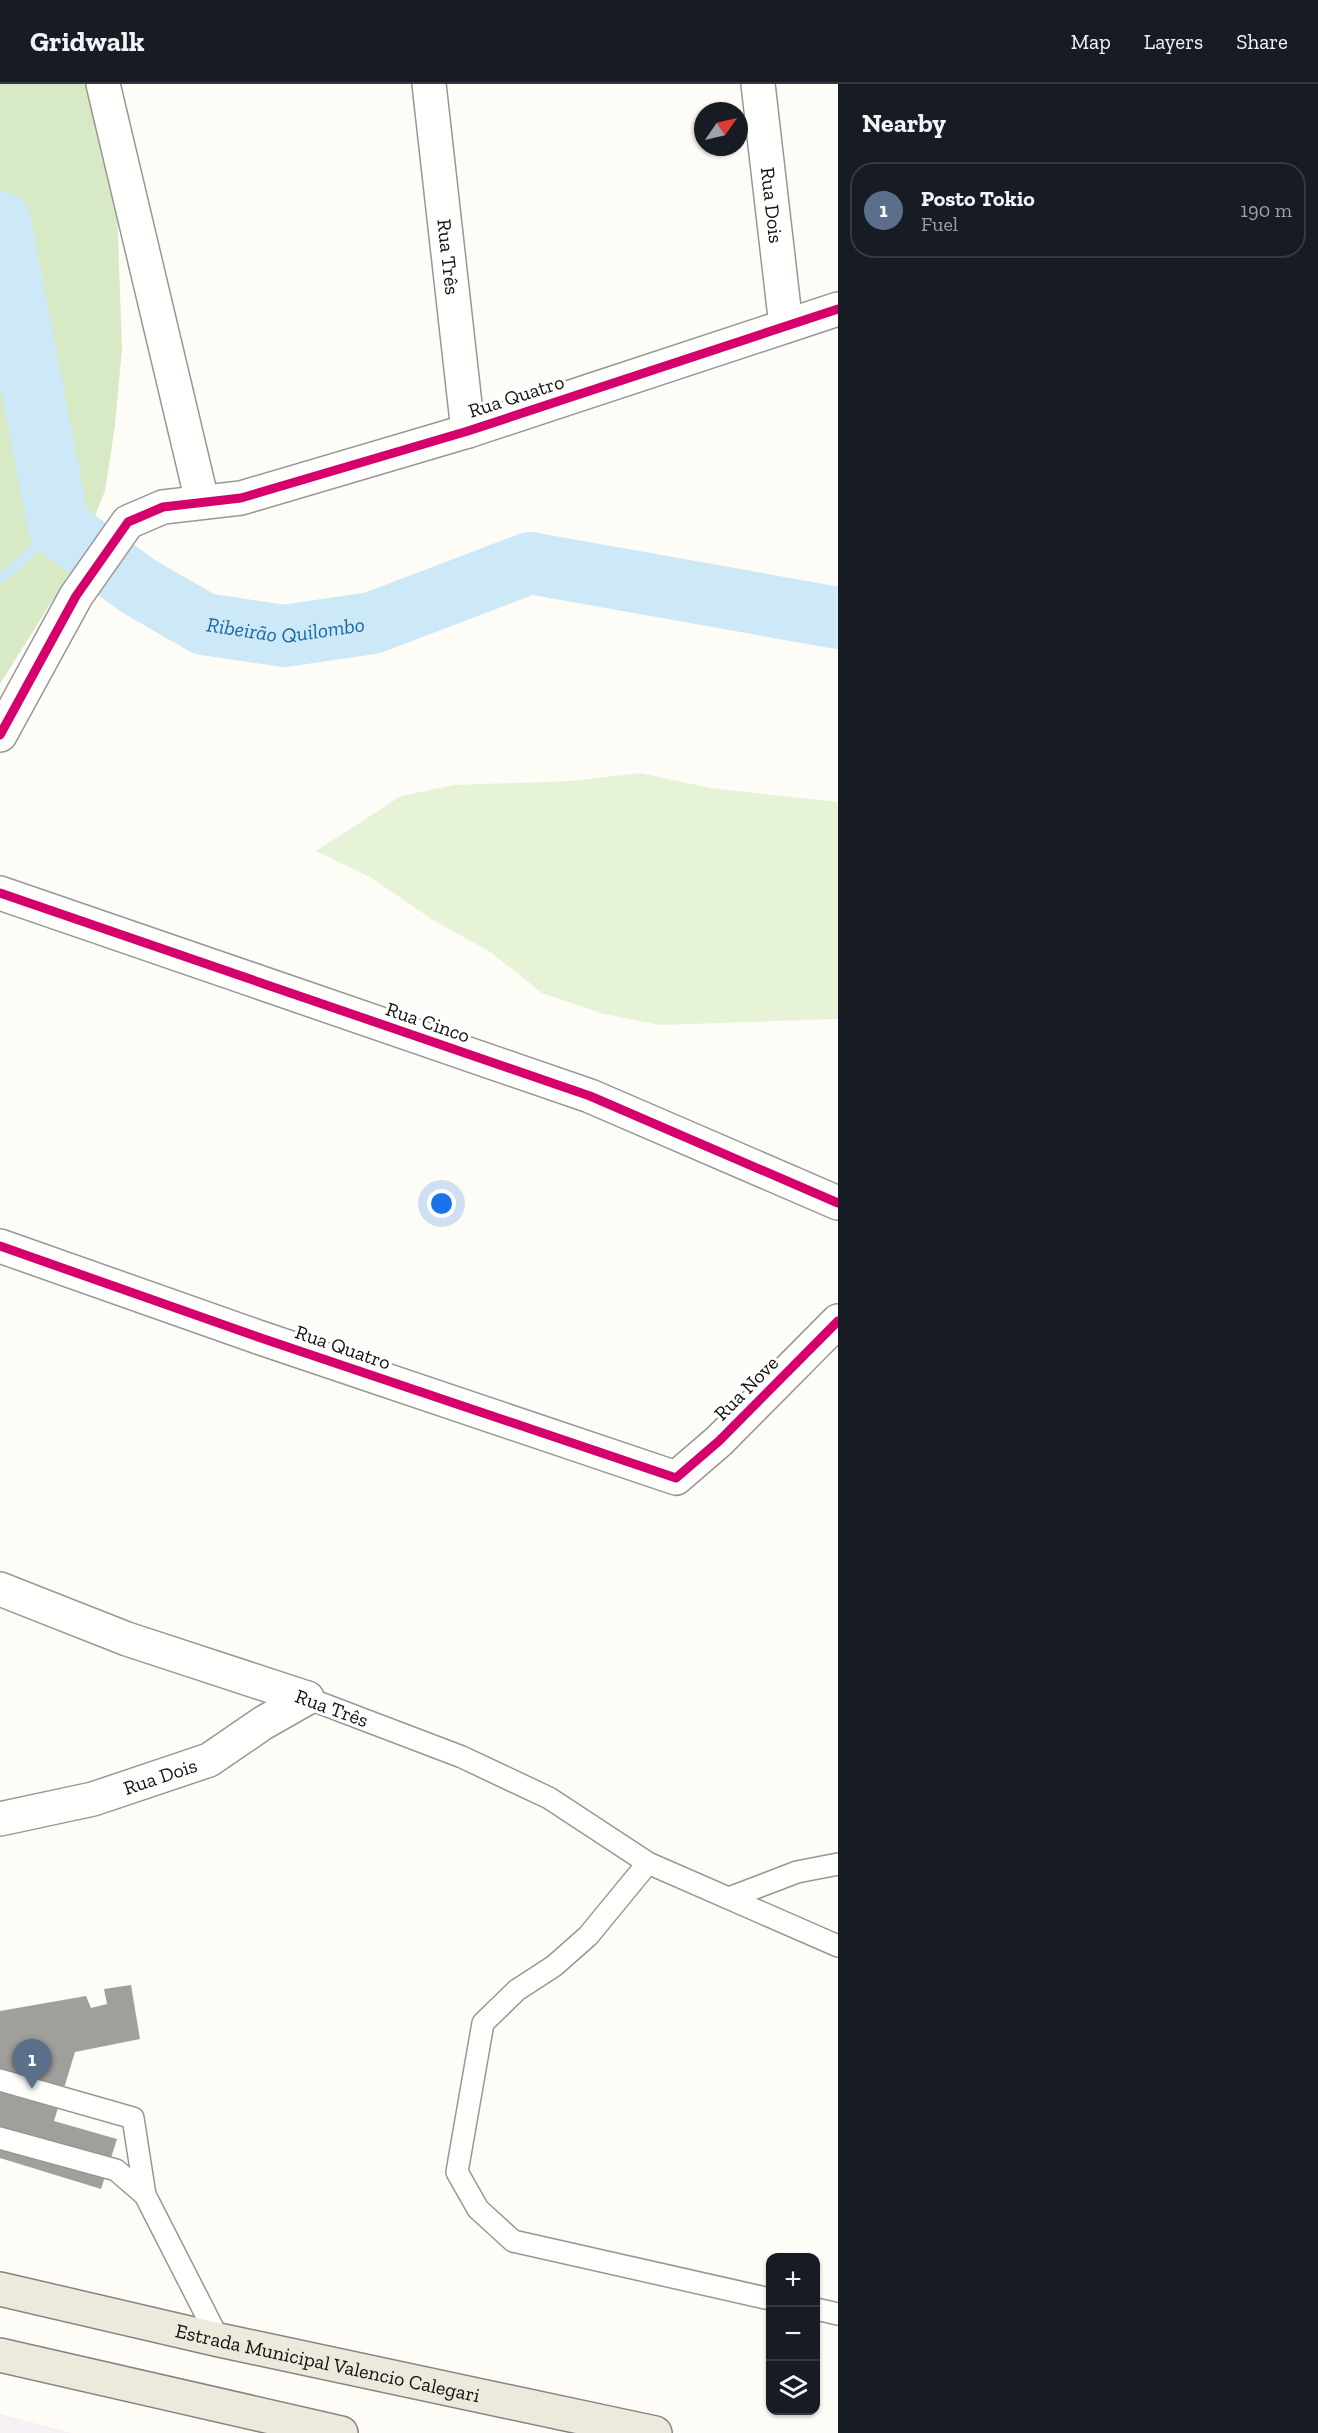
<!DOCTYPE html>
<meta charset="utf-8">
<style>
body{margin:0;font-family:"Zilla Slab",serif;background:#242831;color:#f1f3f6}
.controls{position:absolute;right:18px;bottom:18px;display:grid;overflow:hidden;border-radius:12px;box-shadow:0 2px 4px #0004}
.controls button{width:54px;height:54px;display:grid;place-items:center;padding:0;border:0;border-bottom:2px solid #363941;background:#171b24;color:#f1f3f6;font:30px sans-serif}
.compass{position:absolute;left:694px;top:18px;width:54px;height:54px;border-radius:50%;background:#171b24;box-shadow:0 2px 4px #0004;rotate:56deg}
.you{position:absolute;left:442px;top:1120px;width:21px;height:21px;margin:-15px;border:4px solid #fff;border-radius:50%;background:#1a73e8;box-shadow:0 0 0 9px #1a73e833}
.badge{display:grid;place-items:center;width:39px;height:39px;border-radius:50%;background:#b2b2b3;color:#fff;font-size:20px;font-weight:700}
.pin{position:absolute;translate:-50% -50px;filter:drop-shadow(0 2px 3px #0008)}
.pin::after{content:'';position:absolute;top:32px;width:21px;height:18px;background:inherit;clip-path:polygon(0 0,100% 0,50% 100%)}
.list{margin:0;padding:0;list-style:none}
h2{display:flex;justify-content:space-between;align-items:center;height:78px;margin:0;padding:0 24px;font-size:26px}
h2 small{font-size:20px;font-weight:400;color:#9ea1a6}
.list li{display:grid;grid-template-columns:39px 1fr auto;gap:18px;align-items:center;box-sizing:border-box;height:96px;margin:0 12px 12px;padding:0 12px;border:2px solid #363941;border-radius:24px}
.list b{display:block;font-size:22px;white-space:nowrap}
.list p{margin:0;font-size:20px;white-space:nowrap;color:#9ea1a6}
.list em{font-size:20px;font-style:normal;color:#9ea1a6}
.icon{flex:none;width:33px;height:33px;fill:none;stroke:currentColor;stroke-width:2;stroke-linecap:round;stroke-linejoin:round}
.map{position:relative;flex:none;width:838px;height:2349px;overflow:hidden}
header{display:flex;align-items:center;gap:36px;box-sizing:border-box;height:84px;padding:0 30px;background:#171b24;border-bottom:2px solid #363941}
header strong{font-size:28px}
nav{display:flex;gap:33px;margin-inline-start:auto;font-size:21px}
main{display:flex}
aside{flex:1;background:#171b24}
.map>svg:first-child{display:block}
.industrial{fill:#f5f0f3}
.green{fill:#e7f3d7}
.forest{fill:#d8eac5}
.lines{fill:none;stroke-linecap:round;stroke-linejoin:round}
.stream{stroke:#cde8f7;stroke-width:10}
.river{stroke:#cde8f7;stroke-width:62}
.building{fill:#a19f9c}
.service-casing{stroke:#979795;stroke-width:24}
.minor-casing{stroke:#979795;stroke-width:36}
.primary-casing{stroke:#858482;stroke-width:36}
.service{stroke:#fffffe;stroke-width:21}
.minor{stroke:#fffffe;stroke-width:33}
.primary{stroke:#ede9dc;stroke-width:33}
.cycleway-casing{stroke:#fff;stroke-width:13}
.cycleway{stroke:#d6006c;stroke-width:9}
.labels{text-anchor:middle;stroke-width:6;stroke-linejoin:round;paint-order:stroke}
.street-label{font-size:20px;fill:#111;stroke:#fff}
.water-label{font-size:21px;font-style:italic;fill:#1768a6;stroke:#fff}
</style>
<header>
<strong>Gridwalk</strong>
<nav><a>Map</a><a>Layers</a><a>Share</a></nav>
</header>
<main>
<div class="map">
<svg width="838" height="2349" viewBox="0 0 838 2349">
<rect width="100%" height="100%" fill="#fdfcf7"/>
<path class="industrial" d="M 0,2330 L 72,2349 L 0,2349 Z"/>
<path class="green" d="M 640,689 L 710,704 L 838,718 L 838,935 L 660,941 L 604,930 L 542,909 L 492,869 L 433,836 L 370,793 L 316,767 L 401,712 L 454,701 L 572,697 Z"/>
<path class="forest" d="M 0,0 L 88,0 L 117,123 L 122,264 L 115,341 L 105,407 L 77,477 L 0,600 Z"/>
<g class="lines">
<path class="stream" d="M 0,495 L 59,443"/>
<path class="river" id="s1" d="M 0,138 L 59,443 L 138,502 L 204,540 L 284,552 L 372,539 L 530,479 L 838,534"/>
</g>
<path class="building" d="M 131,1901 L 140,1955 L 75,1968 L 54,2037 L 117,2055 L 101,2105 L 0,2074 L 0,1927 L 86,1912 L 91,1924 L 107,1920 L 104,1905 Z"/>
<g class="lines">
<g class="service-casing">
<path id="service" d="M 307,1614 L 462,1673 L 549,1714 L 648,1779 L 838,1862
M 648,1779 L 588,1852 L 554,1882 L 517,1906 L 483,1939 L 457,2088 L 478,2125 L 513,2157 L 770,2215
M 729,1814 L 797,1788 L 838,1780
M 0,1996 L 133,2034 L 145,2111
M 0,2054 L 116,2086 L 145,2111 L 219,2256
M 816,2225 L 838,2230"/>
</g>
<g class="minor-casing">
<g id="minor">
<path d="M 103,0 L 202,417"/>
<path id="s2" d="M 429,0 L 468,347"/>
<path id="s3" d="M 758,0 L 786,242"/>
<path d="M 0,651 L 76,512 L 128,438 L 163,423 L 241,414 L 468,347 L 838,225"/>
<path d="M 0,809 L 590,1012 L 838,1119"/>
<path d="M 0,1162 L 258,1253 L 676,1394 L 719,1357 L 838,1237"/>
<path d="M 0,1505 L 127,1555 L 307,1614"/>
<path id="s4" d="M 0,1735 L 93,1715 L 209,1676 L 263,1639 L 307,1614"/>
</g>
</g>
<g class="primary-casing">
<g id="primary">
<path id="s5" d="M 0,2205 L 219,2256 L 655,2349"/>
<path d="M 0,2271 L 341,2349"/>
</g>
</g>
<use href="#service" class="service"/>
<use href="#minor" class="minor"/>
<use href="#primary" class="primary"/>
<g class="cycleway-casing">
<path id="cycleway" d="M 0,651 L 76,512 L 128,438 L 163,423 L 241,414 L 468,347 L 838,225
M 0,809 L 590,1012 L 838,1119
M 0,1162 L 258,1253 L 676,1394 L 719,1357 L 838,1237"/>
</g>
<use href="#cycleway" class="cycleway"/>
</g>
<g class="labels">
<g class="street-label">
<text dy="7" stroke="none"><textPath href="#s3" startOffset="122">Rua Dois</textPath></text>
<text dy="7" stroke="none"><textPath href="#s2" startOffset="174">Rua Três</textPath></text>
<text transform="translate(516 312) rotate(-18)" y="7">Rua Quatro</text>
<text transform="translate(428 938) rotate(19)" y="7">Rua Cinco</text>
<text transform="translate(343 1263) rotate(19)" y="7">Rua Quatro</text>
<text transform="translate(746 1304) rotate(-45)" y="7">Rua Nove</text>
<text transform="translate(332 1624) rotate(20)" y="7">Rua Três</text>
<text dy="7" stroke="none"><textPath href="#s4" startOffset="166">Rua Dois</textPath></text>
<text dy="7" stroke="none"><textPath href="#s5" startOffset="336">Estrada Municipal Valencio Calegari</textPath></text>
</g>
<g class="water-label">
<text dy="7" stroke="none"><textPath href="#s1" startOffset="568">Ribeirão Quilombo</textPath></text>
</g>
</g>
</svg>
<div class="controls">
<button>+</button>
<button>−</button>
<button><svg class="icon" aria-label="layers" viewBox="0 0 24 24"><path d="M12 4l9 5-9 5-9-5zM3 14l9 5 9-5"/></svg></button>
</div>
<svg class="compass" viewBox="-18 -18 36 36"><path d="M0-13l5 13h-10z" fill="#e53935"/><path d="M0 13l5-13h-10z" fill="#9ea1a6"/></svg>
<div class="you"></div>
<div class="pin badge" style="left:32px;top:2005px;background:#5c6f8a">1</div>
</div>
<aside>
<h2>Nearby<small></small></h2>
<ul class="list">
<li><span class="badge" style="background:#5c6f8a">1</span><div><b>Posto Tokio</b><p>Fuel</p></div><em>190 m</em></li>
</ul>
</aside>
</main>
